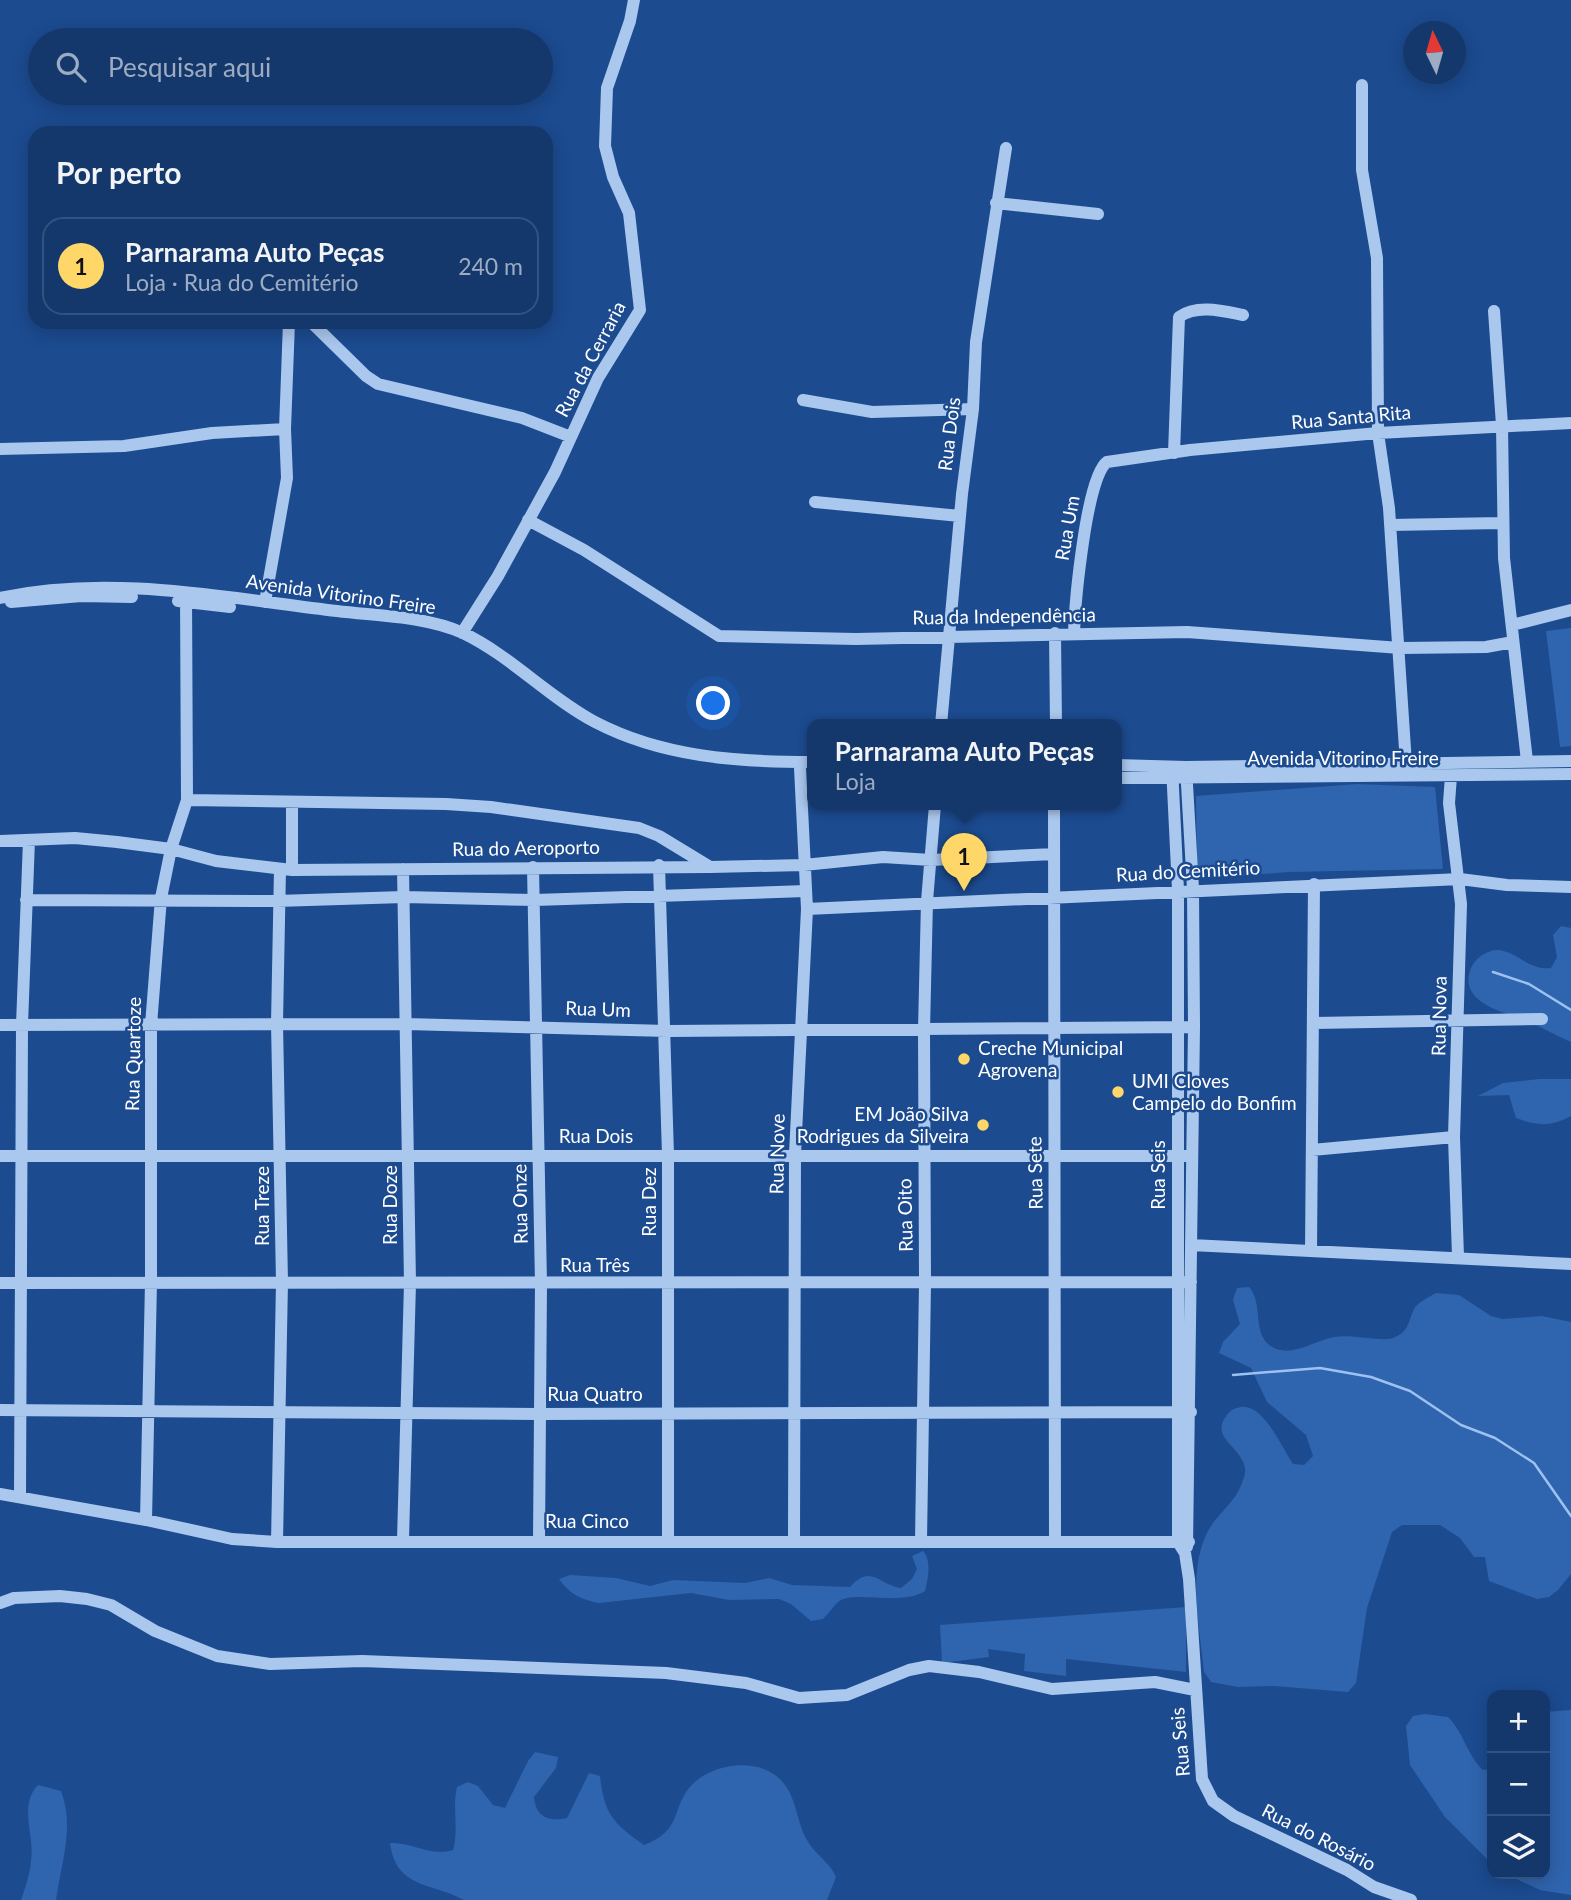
<!DOCTYPE html>
<html lang="pt">
<meta charset="utf-8">
<style>
body{margin:0;font-family:Lato,sans-serif;background:#1e3f72;color:#f1f3f6}
.controls{position:absolute;right:21px;bottom:21px;display:grid;overflow:hidden;border-radius:14px;box-shadow:0 4px 18px #0003}
.controls button{width:63px;height:63px;display:grid;place-items:center;padding:0;border:0;border-bottom:2px solid #34527f;background:#15386c;color:#f1f3f6;font:35px sans-serif}
.compass{position:absolute;left:1403px;top:21px;width:63px;height:63px;border-radius:50%;background:#15386c;box-shadow:0 4px 18px #0003;rotate:355deg}
.you{position:absolute;left:714px;top:704px;width:24px;height:24px;margin:-18px;border:5px solid #fff;border-radius:50%;background:#1a73e8;box-shadow:0 0 0 10px #1a73e833}
.badge{display:grid;place-items:center;width:46px;height:46px;border-radius:50%;background:#fed768;color:#111;font-size:23px;font-weight:700}
.pin{position:absolute;translate:-50% -58px;filter:drop-shadow(0 2px 4px #0008)}
.pin::after{content:'';position:absolute;top:37px;width:24px;height:21px;background:inherit;clip-path:polygon(0 0,100% 0,50% 100%)}
.popup{position:absolute;left:807px;top:719px;width:315px;height:91px;box-sizing:border-box;display:grid;place-content:center;border-radius:14px;background:#15386c;filter:drop-shadow(0 2px 5px #0005);font-size:23px;white-space:nowrap;color:#9dacc2}
.popup b{font-size:26px;color:#f1f3f6}
.popup::after{content:'';position:absolute;left:50%;top:100%;margin-left:-14px;border:14px solid transparent;border-top-color:#15386c}
.list{margin:0;padding:0;list-style:none}
h2{display:flex;justify-content:space-between;align-items:center;height:91px;margin:0;padding:0 28px;font-size:30px}
h2 small{font-size:23px;font-weight:400;color:#9dacc2}
.list li{display:grid;grid-template-columns:46px 1fr auto;gap:21px;align-items:center;box-sizing:border-box;height:98px;margin:0 14px 14px;padding:0 14px;border:2px solid #34527f;border-radius:21px}
.list b{display:block;font-size:26px;white-space:nowrap}
.list p{margin:0;font-size:23px;white-space:nowrap;color:#9dacc2}
.list em{font-size:23px;font-style:normal;color:#9dacc2}
.icon{flex:none;width:38px;height:38px;fill:none;stroke:currentColor;stroke-width:2;stroke-linecap:round;stroke-linejoin:round}
.map{position:relative;flex:none;width:1571px;height:1900px;overflow:hidden}
.search{position:absolute;background:#15386c;box-shadow:0 4px 18px #0003;left:28px;top:28px;width:525px;height:77px;display:flex;align-items:center;gap:18px;box-sizing:border-box;padding:0 24px;border-radius:38px;color:#9dacc2;font-size:26px}
.panel{position:absolute;background:#15386c;box-shadow:0 4px 18px #0003;left:28px;top:126px;width:525px;height:203px;border-radius:21px}
.map>svg:first-child{display:block}
.green{fill:#2f64ae}
.lines{fill:none;stroke-linecap:round;stroke-linejoin:round}
.stream{stroke:#9dc1f0;stroke-width:2.5}
.minor{stroke:#aac7ee;stroke-width:12}
.poi-dot{fill:#fed768;stroke:#1c4b90;stroke-width:2.5}
.labels{text-anchor:middle;stroke-width:5;stroke-linejoin:round;paint-order:stroke}
.street-label{font-size:19px;fill:#fff;stroke:#1c4b90}
.poi-label{font-size:19px;fill:#fff;stroke:#1c4b90;text-anchor:start}
</style>
<div class="map">
<svg width="1571" height="1900" viewBox="0 0 1571 1900">
<rect width="100%" height="100%" fill="#1c4b90"/>
<path class="green" d="M 1571,628 L 1571,746 L 1560,747 L 1546,631 Z
M 1357,784 L 1435,787 L 1443,869 L 1288,872 L 1197,879 L 1196,796 Z
M 1561,926 L 1571,928 L 1571,1042 C 1556,1036 1542,1027 1527,1021 C 1504,1012 1457,1003 1471,968 C 1475,959 1482,954 1491,951 C 1512,945 1526,971 1551,968 L 1557,957 L 1553,935 Z
M 1539,1079 L 1571,1079 L 1571,1116 C 1551,1127 1537,1126 1516,1118 L 1509,1095 L 1478,1096 L 1503,1083 Z
M 1249,1287 C 1263,1303 1253,1328 1267,1343 C 1286,1362 1315,1340 1334,1337 C 1353,1334 1382,1342 1393,1338 C 1409,1332 1408,1322 1414,1309 C 1418,1302 1429,1297 1436,1293 L 1459,1295 L 1491,1316 L 1503,1319 L 1542,1316 L 1571,1322 L 1571,1574 L 1558,1590 L 1549,1597 L 1537,1599 L 1489,1581 L 1485,1557 L 1474,1557 L 1460,1538 L 1440,1525 L 1402,1525 L 1392,1532 L 1367,1608 L 1356,1683 L 1348,1692 L 1274,1686 L 1238,1687 L 1211,1682 L 1204,1672 C 1200,1629 1187,1573 1207,1533 C 1217,1513 1236,1503 1243,1480 C 1246,1473 1246,1467 1242,1460 C 1234,1444 1211,1435 1227,1415 C 1231,1410 1234,1408 1241,1407 C 1264,1404 1282,1448 1293,1464 L 1304,1465 L 1313,1456 L 1306,1435 L 1267,1402 L 1251,1368 L 1219,1353 L 1223,1342 L 1240,1324 L 1233,1300 L 1237,1288 Z
M 923,1551 C 932,1561 928,1579 925,1591 C 900,1607 853,1589 838,1602 C 833,1607 828,1614 823,1619 L 811,1621 L 791,1604 L 779,1599 L 729,1600 L 691,1593 L 599,1603 C 581,1600 570,1594 559,1579 L 570,1575 L 616,1578 L 650,1586 L 673,1580 L 745,1583 L 769,1578 L 792,1585 L 850,1587 C 871,1563 879,1585 901,1588 L 912,1579 L 917,1569 L 912,1556 Z
M 1186,1607 L 1186,1672 L 1066,1659 L 1066,1676 L 1024,1671 L 1025,1654 L 988,1649 L 989,1657 L 942,1663 L 940,1625 Z
M 1571,1710 L 1571,1895 L 1540,1890 L 1506,1874 L 1545,1874 L 1545,1712 Z
M 1425,1714 L 1448,1717 C 1464,1733 1467,1755 1483,1770 L 1492,1769 L 1492,1864 L 1445,1817 L 1410,1765 L 1406,1726 L 1413,1716 Z
M 535,1752 L 558,1757 L 556,1768 L 534,1797 C 536,1817 548,1822 567,1818 L 589,1773 L 600,1776 C 604,1814 613,1823 644,1845 C 682,1830 671,1811 689,1788 C 710,1762 764,1755 785,1785 C 797,1801 797,1823 807,1840 C 815,1855 830,1862 836,1877 L 827,1900 L 464,1900 C 431,1882 396,1889 390,1843 C 413,1842 430,1857 453,1850 C 459,1829 452,1808 457,1787 L 468,1782 L 478,1786 L 493,1805 L 505,1808 L 528,1761 Z
M 38,1785 L 61,1791 C 75,1827 61,1864 56,1900 L 21,1900 C 25,1888 30,1874 31,1861 C 35,1835 18,1806 38,1785 Z"/>
<g class="lines">
<path class="stream" d="M 1493,972 L 1529,984 L 1571,1010
M 1233,1375 L 1320,1368 L 1371,1377 L 1410,1391 L 1461,1425 L 1495,1438 L 1534,1463 L 1571,1516"/>
<path class="minor" d="M 1362,85 L 1362,170 L 1377,258 L 1378,433 L 1389,508 L 1406,764
M 996,203 L 1098,214
M 1494,311 L 1502,425 L 1504,558 L 1527,761
M 311,322 L 366,376 L 378,384 L 522,418 L 571,437
M 803,400 L 872,412 L 973,409
M 0,449 L 124,446 L 212,433 L 285,429
M 1174,453 L 1179,317 C 1197,304 1223,311 1243,315
M 815,502 L 960,516
M 528,520 L 584,550 L 719,636 L 856,639 L 1187,632 L 1400,648 L 1486,647 L 1513,642
M 1390,525 L 1501,523
M 0,598 C 111,574 226,598 337,611 C 378,616 425,616 463,633 C 511,656 548,697 595,722 C 662,757 737,762 812,762
M 178,601 L 230,607
M 11,602 L 81,596 L 132,597
M 265,602 L 287,478 L 285,429 L 289,322
M 1512,625 L 1571,610
M 462,633 L 498,576 L 555,472 L 598,378 L 640,310 L 629,213 L 613,177 L 605,146 L 607,88 L 630,21 L 634,0
M 1055,633 L 1056,725
M 1074,633 C 1075,604 1086,477 1107,462 L 1190,450 L 1378,433 L 1571,423
M 941,725 L 962,494 L 973,409 L 976,342 L 1006,148
M 1116,765 L 1186,767 L 1571,761
M 1172,767 L 1178,890 L 1178,1542 L 1185,1553 L 1189,1579 L 1202,1779 L 1213,1801 L 1234,1816 L 1347,1870 L 1374,1887 L 1411,1900
M 1186,767 L 1193,889 L 1194,1027 L 1187,1547
M 1451,776 L 1449,803 L 1461,904 L 1454,1137 L 1458,1257
M 1116,778 L 1571,774
M 187,800 L 446,804 L 491,807 L 639,828 L 659,836 L 710,867
M 1054,805 L 1055,1540
M 0,841 L 75,838 L 117,842 L 171,849 L 216,861 L 292,870 L 710,867 L 804,865 L 883,857 L 931,860 L 1054,854
M 659,865 L 668,1155 L 668,1540
M 533,867 L 541,1284 L 539,1541
M 403,869 L 410,1283 L 403,1540
M 292,870 L 292,803
M 26,900 L 277,901 L 404,897 L 535,900 L 806,891
M 807,909 L 1460,879 L 1507,885 L 1571,887
M 1314,1023 L 1542,1019
M 0,1025 L 406,1024 L 667,1031 L 1194,1027
M 1312,1150 L 1454,1137
M 0,1156 L 1191,1156
M 1191,1245 L 1571,1264
M 1311,1251 L 1314,884
M 0,1283 L 1191,1282
M 0,1410 L 538,1414 L 1191,1412
M 0,1494 L 146,1520 L 232,1539 L 277,1542 L 1189,1542
M 20,1497 L 22,1025 L 29,840
M 146,1520 L 151,1282 L 151,1025 L 161,898 L 171,849 L 187,800 L 186,593
M 794,1541 L 795,1154 L 807,909 L 800,768
M 921,1541 L 925,1284 L 924,1030 L 927,901 L 935,805
M 277,1542 L 282,1282 L 277,1023 L 280,869
M 0,1603 L 14,1598 L 60,1596 L 87,1599 L 111,1605 L 155,1631 L 217,1656 L 270,1664 L 362,1661 L 666,1673 L 746,1683 L 799,1698 L 847,1695 L 909,1670 L 929,1666 L 979,1672 L 1052,1689 L 1155,1682 L 1195,1690"/>
</g>
<g class="poi-dot">
<circle cx="964" cy="1059" r="7"/>
<circle cx="1118" cy="1092" r="7"/>
<circle cx="983" cy="1125" r="7"/>
</g>
<g class="labels">
<g class="street-label">
<text transform="translate(590 359) rotate(-62)" y="7">Rua da Cerraria</text>
<text transform="translate(1351 417) rotate(-5)" y="7">Rua Santa Rita</text>
<text transform="translate(949 434) rotate(-83)" y="7">Rua Dois</text>
<text transform="translate(1067 528) rotate(-80)" y="7">Rua Um</text>
<text transform="translate(341 594) rotate(8)" y="7">Avenida Vitorino Freire</text>
<text transform="translate(1004 616) rotate(-1)" y="7">Rua da Independência</text>
<text x="1343" y="765">Avenida Vitorino Freire</text>
<text transform="translate(526 848) rotate(-1)" y="7">Rua do Aeroporto</text>
<text transform="translate(1188 871) rotate(-3)" y="7">Rua do Cemitério</text>
<text transform="translate(598 1009) rotate(2)" y="7">Rua Um</text>
<text transform="translate(1439 1016) rotate(-89)" y="7">Rua Nova</text>
<text transform="translate(133 1054) rotate(-89)" y="7">Rua Quartoze</text>
<text x="596" y="1143">Rua Dois</text>
<text transform="translate(777 1154) rotate(-89)" y="7">Rua Nove</text>
<text transform="translate(1035 1173) rotate(-91)" y="7">Rua Sete</text>
<text transform="translate(1158 1175) rotate(-90)" y="7">Rua Seis</text>
<text transform="translate(649 1202) rotate(-90)" y="7">Rua Dez</text>
<text transform="translate(520 1204) rotate(-91)" y="7">Rua Onze</text>
<text transform="translate(390 1205) rotate(-90)" y="7">Rua Doze</text>
<text transform="translate(262 1206) rotate(-90)" y="7">Rua Treze</text>
<text transform="translate(905 1215) rotate(-91)" y="7">Rua Oito</text>
<text x="595" y="1272">Rua Três</text>
<text x="595" y="1401">Rua Quatro</text>
<text x="587" y="1528">Rua Cinco</text>
<text transform="translate(1180 1742) rotate(-95)" y="7">Rua Seis</text>
<text transform="translate(1319 1837) rotate(27)" y="7">Rua do Rosário</text>
</g>
<g class="poi-label">
<text x="978" y="1055">Creche Municipal<tspan x="978" dy="22">Agrovena</tspan></text>
<text x="1132" y="1088">UMI Cloves<tspan x="1132" dy="22">Campelo do Bonfim</tspan></text>
<text x="969" y="1121" text-anchor="end">EM João Silva<tspan x="969" dy="22">Rodrigues da Silveira</tspan></text>
</g>
</g>
</svg>
<div class="controls">
<button>+</button>
<button>−</button>
<button><svg class="icon" aria-label="layers" viewBox="0 0 24 24"><path d="M12 4l9 5-9 5-9-5zM3 14l9 5 9-5"/></svg></button>
</div>
<svg class="compass" viewBox="-18 -18 36 36"><path d="M0-13l5 13h-10z" fill="#e53935"/><path d="M0 13l5-13h-10z" fill="#9dacc2"/></svg>
<div class="you"></div>
<div class="pin badge" style="left:964px;top:891px">1</div>
<div class="popup"><b>Parnarama Auto Peças</b>Loja</div>
<div class="search"><svg class="icon" aria-label="search" viewBox="0 0 24 24"><circle cx="10" cy="10" r="6"/><path d="M15 15l6 6"/></svg>Pesquisar aqui</div>
<section class="panel">
<h2>Por perto<small></small></h2>
<ul class="list">
<li><span class="badge">1</span><div><b>Parnarama Auto Peças</b><p>Loja · Rua do Cemitério</p></div><em>240 m</em></li>
</ul>
</section>
</div>
